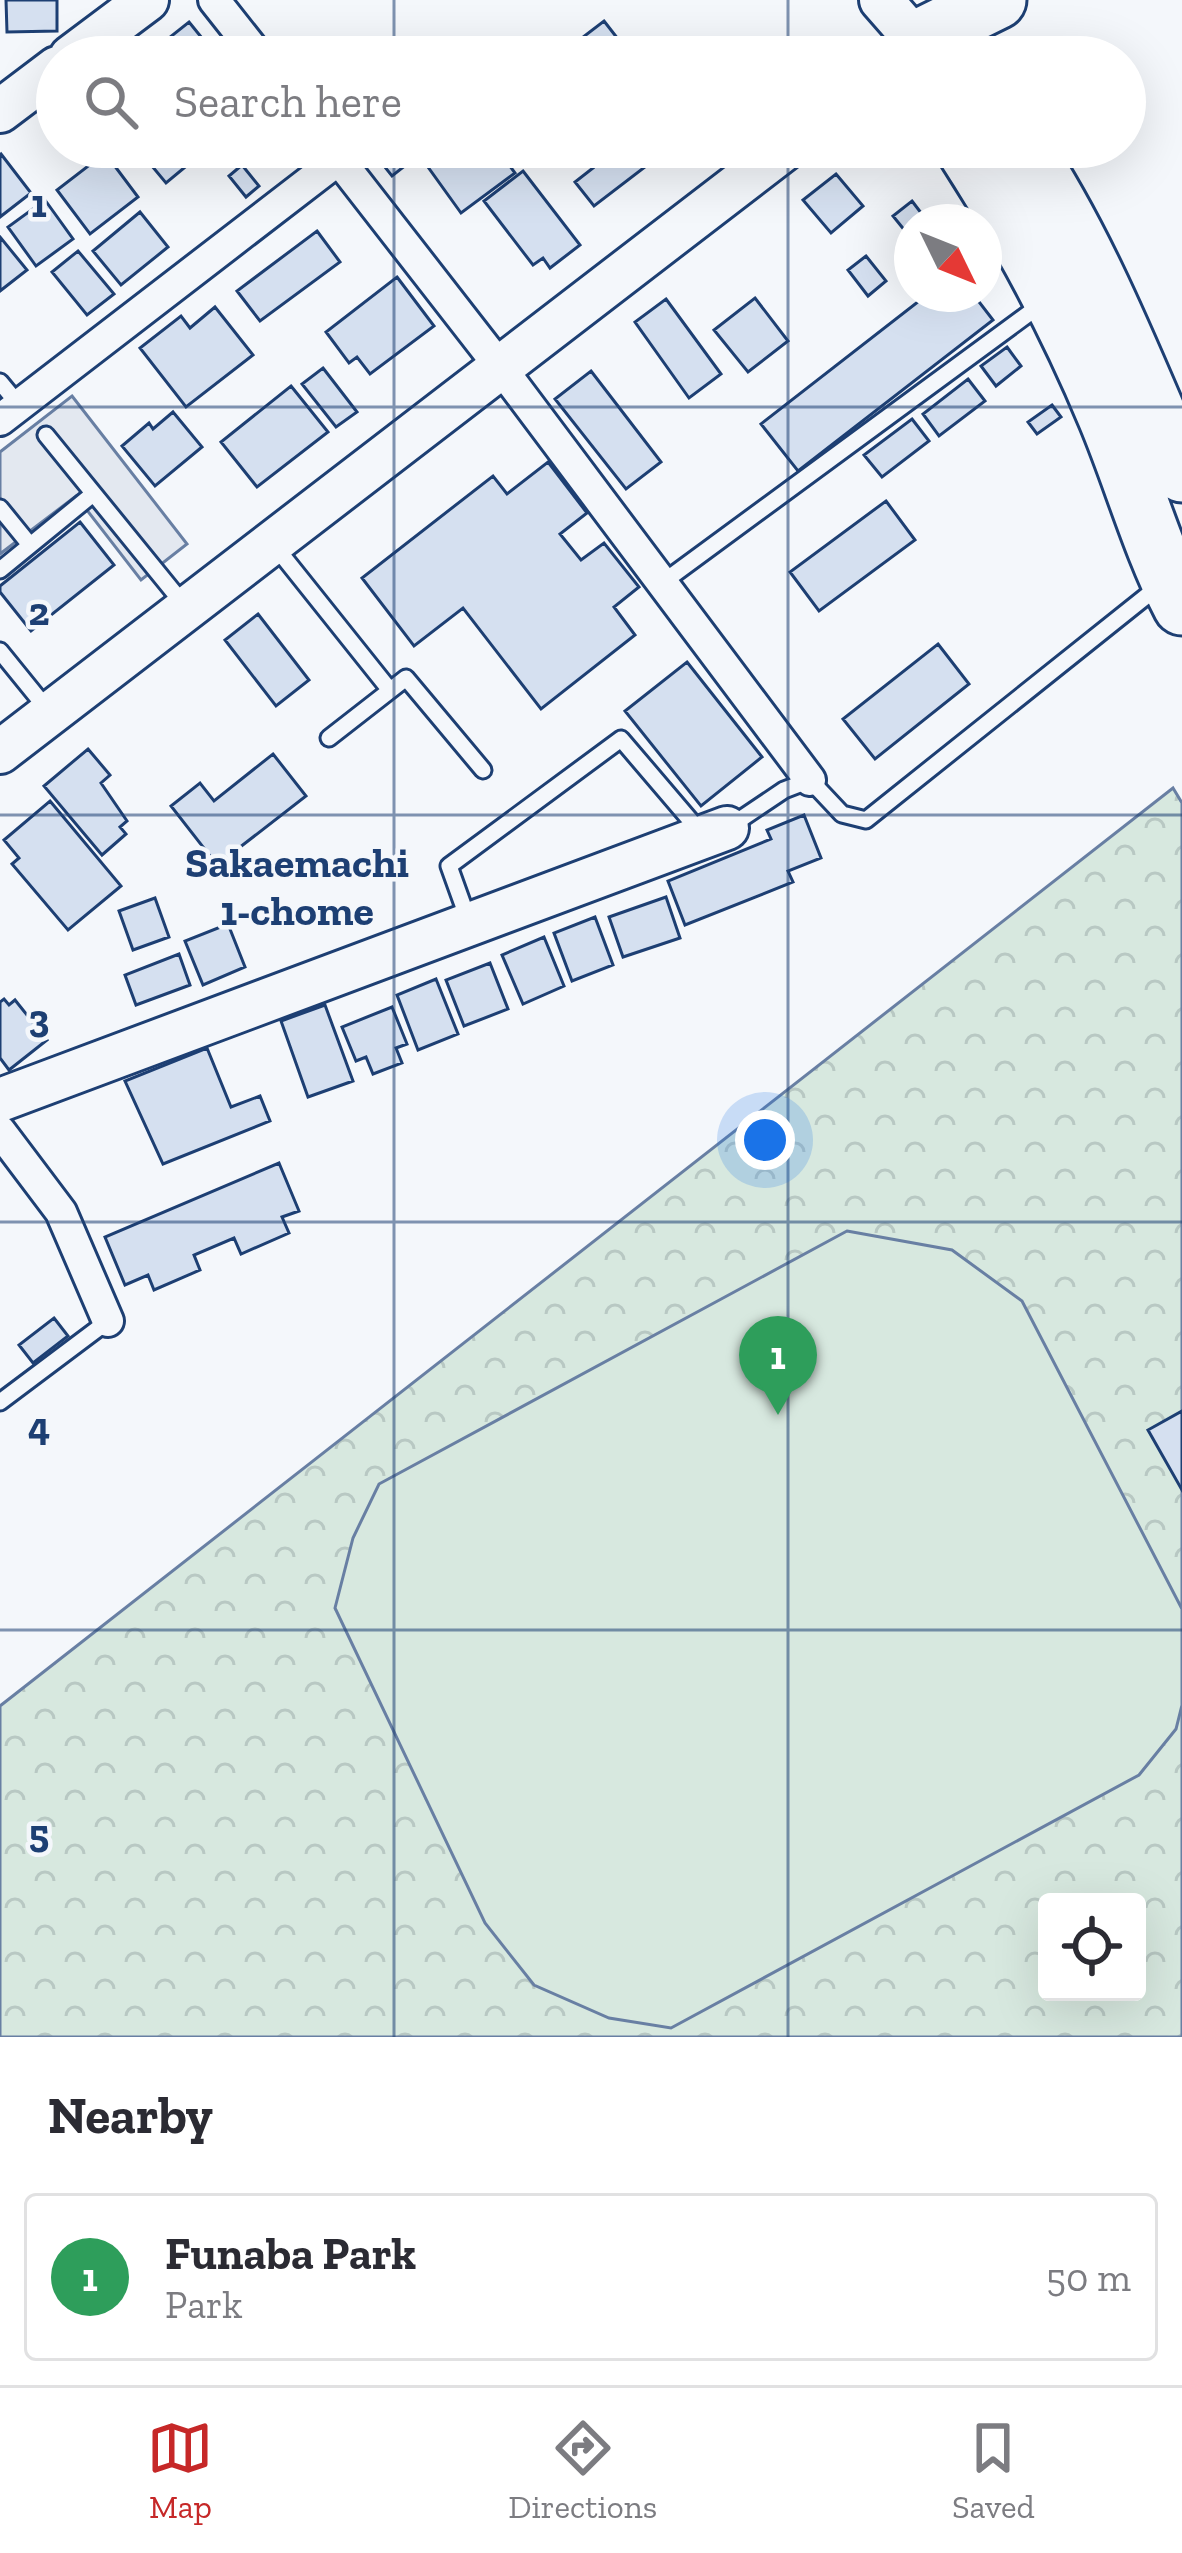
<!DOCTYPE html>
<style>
body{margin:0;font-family:"Zilla Slab",serif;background:#f2f2f3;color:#2b2b33}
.controls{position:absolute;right:36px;bottom:36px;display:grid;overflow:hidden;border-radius:12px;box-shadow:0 12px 48px #0002}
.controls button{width:108px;height:108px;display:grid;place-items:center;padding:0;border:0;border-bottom:3px solid #e1e1e2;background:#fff;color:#2b2b33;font:60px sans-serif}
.compass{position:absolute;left:894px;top:204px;width:108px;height:108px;border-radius:50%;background:#fff;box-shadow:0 12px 48px #0002;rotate:133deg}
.you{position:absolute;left:765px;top:1140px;width:42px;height:42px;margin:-30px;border:9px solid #fff;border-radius:50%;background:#1a73e8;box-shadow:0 0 0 18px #1a73e833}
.badge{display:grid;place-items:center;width:78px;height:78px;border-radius:50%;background:#c62828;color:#fff;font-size:39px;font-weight:700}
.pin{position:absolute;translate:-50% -99px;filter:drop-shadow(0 3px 6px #0008)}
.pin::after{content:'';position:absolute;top:63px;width:42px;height:36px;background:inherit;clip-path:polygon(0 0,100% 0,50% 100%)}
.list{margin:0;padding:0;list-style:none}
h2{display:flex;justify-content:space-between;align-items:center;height:156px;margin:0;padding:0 48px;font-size:51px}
h2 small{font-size:39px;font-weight:400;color:#7c7c81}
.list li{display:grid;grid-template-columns:78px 1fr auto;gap:36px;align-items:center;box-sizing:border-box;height:168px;margin:0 24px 24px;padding:0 24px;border:3px solid #e1e1e2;border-radius:12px}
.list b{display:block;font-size:45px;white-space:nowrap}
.list p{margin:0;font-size:39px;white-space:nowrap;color:#7c7c81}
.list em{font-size:39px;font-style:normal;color:#7c7c81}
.icon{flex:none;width:66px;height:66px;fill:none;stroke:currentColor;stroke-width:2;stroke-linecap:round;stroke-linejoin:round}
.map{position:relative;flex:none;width:1182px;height:2037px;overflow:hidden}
.search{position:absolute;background:#fff;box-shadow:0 12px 48px #0002;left:36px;right:36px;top:36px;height:132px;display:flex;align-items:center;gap:30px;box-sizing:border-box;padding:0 42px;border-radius:66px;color:#7c7c81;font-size:45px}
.sheet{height:348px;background:#fff}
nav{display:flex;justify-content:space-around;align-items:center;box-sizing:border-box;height:168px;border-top:3px solid #e1e1e2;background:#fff;font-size:33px;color:#7c7c81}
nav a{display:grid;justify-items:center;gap:6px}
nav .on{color:#c62828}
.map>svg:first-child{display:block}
.forest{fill:url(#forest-crowns);stroke:#687fa3;stroke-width:3;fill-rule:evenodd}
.garden{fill:#d7e8df;stroke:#687fa3;stroke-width:3}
.parking{fill:#e3e8f0;stroke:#687fa3;stroke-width:3}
.building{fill:#d5e0f0;stroke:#1d3f73;stroke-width:3}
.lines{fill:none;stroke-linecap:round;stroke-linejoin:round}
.lane-casing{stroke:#1d3f73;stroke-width:21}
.street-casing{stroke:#1d3f73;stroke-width:36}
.secondary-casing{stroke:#1d3f73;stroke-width:48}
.highway-casing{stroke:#1d3f73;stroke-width:63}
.lane{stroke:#f4f7fb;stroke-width:15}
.street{stroke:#f4f7fb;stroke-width:30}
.secondary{stroke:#f4f7fb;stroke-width:42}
.highway{stroke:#f4f7fb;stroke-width:57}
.grid{fill:none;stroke:#1d3f73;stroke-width:3;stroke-opacity:0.55}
.labels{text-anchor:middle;stroke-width:9;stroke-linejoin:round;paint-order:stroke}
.neighbourhood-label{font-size:42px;font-weight:bold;fill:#1d3f73;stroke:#f4f7fb}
.grid-label{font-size:39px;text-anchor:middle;font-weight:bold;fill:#1d3f73;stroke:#f4f7fb;stroke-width:9;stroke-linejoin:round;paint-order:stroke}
</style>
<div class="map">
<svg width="1182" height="2037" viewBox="0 0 1182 2037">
<defs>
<pattern id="forest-crowns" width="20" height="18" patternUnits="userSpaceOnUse" patternTransform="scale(3)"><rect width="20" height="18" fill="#d7e8df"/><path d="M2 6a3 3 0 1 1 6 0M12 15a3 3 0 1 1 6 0" fill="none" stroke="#b8c8c3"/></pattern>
</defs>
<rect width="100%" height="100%" fill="#f4f7fb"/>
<path class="forest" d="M 1173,788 L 1182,803 L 1182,2037 L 0,2037 L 0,1706 ZM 1047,1902 L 1137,1902 L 1137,1992 L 1047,1992 Z"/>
<path class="garden" d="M 847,1231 L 952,1250 L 1022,1301 L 1182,1609 L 1182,1705 L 1176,1729 L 1139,1775 L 671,2028 L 609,2018 L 534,1985 L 485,1923 L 335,1608 L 353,1538 L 379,1484 Z"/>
<path class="parking" d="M 72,396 L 187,544 L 141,580 L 76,496 L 0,554 L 0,452 Z"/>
<path class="building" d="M 6,0 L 57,0 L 57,31 L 7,32 Z
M 604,21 L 632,57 L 557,57 Z
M 189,22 L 214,53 L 210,57 L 145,57 Z
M 186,147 L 196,158 L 166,183 L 137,148 L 123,161 L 113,148 Z
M 369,147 L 414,147 L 420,154 L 392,176 Z
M 440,147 L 496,147 L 515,173 L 461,213 L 423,160 Z
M 576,147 L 671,147 L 594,206 L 575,182 L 593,168 Z
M 105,153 L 138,197 L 90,234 L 57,190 Z
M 1,154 L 31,193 L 0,217 L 0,155 Z
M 242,165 L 259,186 L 246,197 L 229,176 Z
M 523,171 L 580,245 L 550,268 L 543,258 L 533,265 L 484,201 Z
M 836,174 L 863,206 L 831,233 L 803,200 Z
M 45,200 L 73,239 L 36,266 L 8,227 Z
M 912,201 L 928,222 L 912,222 L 910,237 L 893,216 Z
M 140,212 L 168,247 L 121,285 L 93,251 Z
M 317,231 L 340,262 L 260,321 L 237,291 Z
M 0,237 L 27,270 L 0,291 Z
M 78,251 L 114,294 L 87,315 L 52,272 Z
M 866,256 L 886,281 L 868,296 L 848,270 Z
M 397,277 L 434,326 L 370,374 L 357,357 L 349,363 L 326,332 Z
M 928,294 L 973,294 L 993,320 L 798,471 L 761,424 Z
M 755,298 L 788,341 L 748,372 L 714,330 Z
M 666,299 L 721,374 L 689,398 L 635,322 Z
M 215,307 L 253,355 L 186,407 L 140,348 L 181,316 L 190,328 Z
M 1007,347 L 1021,366 L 996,386 L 981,366 Z
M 323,368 L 357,412 L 336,427 L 302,384 Z
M 591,371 L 661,462 L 626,489 L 555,399 Z
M 968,379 L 985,401 L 939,436 L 923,414 Z
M 291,386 L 328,432 L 257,487 L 221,442 Z
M 1052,405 L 1061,417 L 1037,434 L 1028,422 Z
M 173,412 L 202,447 L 155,486 L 122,446 L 149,423 L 153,429 Z
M 912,419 L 929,441 L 882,477 L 864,455 Z
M 548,462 L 587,513 L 560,534 L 581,560 L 604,543 L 639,587 L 614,607 L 635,635 L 541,709 L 463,608 L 414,646 L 362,578 L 493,476 L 507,494 Z
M 886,501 L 915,540 L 819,611 L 790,572 Z
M 80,522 L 114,565 L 31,631 L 0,592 L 0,586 Z
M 258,614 L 309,680 L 276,706 L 225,640 Z
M 938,644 L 969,684 L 875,759 L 843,719 Z
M 687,662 L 762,757 L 701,806 L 625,711 Z
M 88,749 L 110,775 L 101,783 L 127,821 L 120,827 L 126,834 L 102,855 L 44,786 Z
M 273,754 L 306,796 L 217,865 L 171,806 L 200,783 L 214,801 Z
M 50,801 L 121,886 L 68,930 L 12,864 L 19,858 L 4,840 Z
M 804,815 L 821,858 L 788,871 L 793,882 L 685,925 L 668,881 L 771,839 L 767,830 Z
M 666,897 L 680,938 L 623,957 L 609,917 Z
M 155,898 L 169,937 L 133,950 L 119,911 Z
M 595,917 L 613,965 L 572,981 L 554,933 Z
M 228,924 L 245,967 L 203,985 L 185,941 Z
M 544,937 L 564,986 L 523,1004 L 502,955 Z
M 179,954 L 190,985 L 136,1005 L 125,975 Z
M 490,963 L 508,1009 L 464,1026 L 446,980 Z
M 436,979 L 458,1034 L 418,1050 L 397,995 Z
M 4,999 L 9,1005 L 15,1000 L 47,1040 L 9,1070 L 0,1058 L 0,1002 Z
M 325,1005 L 353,1081 L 308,1097 L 281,1021 Z
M 392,1007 L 407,1044 L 396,1048 L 402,1063 L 373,1074 L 366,1057 L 356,1061 L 342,1027 Z
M 207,1048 L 231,1107 L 260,1096 L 270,1121 L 163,1164 L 125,1081 Z
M 279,1163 L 299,1211 L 282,1217 L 289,1233 L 241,1254 L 234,1238 L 194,1255 L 200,1270 L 154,1290 L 148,1275 L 125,1285 L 105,1237 Z
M 54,1318 L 68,1336 L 33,1363 L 19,1345 Z
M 1182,1411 L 1182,1490 L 1148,1430 Z"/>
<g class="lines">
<g class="lane-casing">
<path id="lane" d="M 0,382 L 19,405
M 46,435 L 185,606
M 0,508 L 30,545
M 274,545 L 389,689
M 0,570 L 93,494
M 662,583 L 1043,303
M 0,651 L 47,709
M 329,738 L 406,678 L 483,770
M 729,827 L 784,790 L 810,780 L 842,814 L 866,820 L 1159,586
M 468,919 L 449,866 L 621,739 L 702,834
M 0,1402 L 108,1321"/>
</g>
<g class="street-casing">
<path id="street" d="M 214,0 L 259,57
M 329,147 L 501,368 L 810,780
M 0,420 L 339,159
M 0,1131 L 61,1212 L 108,1321"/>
</g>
<g class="secondary-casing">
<path id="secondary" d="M 881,0 L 916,40 L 897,57
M 71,57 L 147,0
M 0,111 L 57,68
M 0,752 L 787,147
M 0,1100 L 727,828"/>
</g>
<g class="highway-casing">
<path id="highway" d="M 916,40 L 997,0
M 964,147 C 1019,232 1068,323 1107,417 C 1133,479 1151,546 1182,606
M 1023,147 C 1090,248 1134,363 1182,473"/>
</g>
<use href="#lane" class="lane"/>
<use href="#street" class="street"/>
<use href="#secondary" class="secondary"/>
<use href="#highway" class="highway"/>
</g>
<path class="grid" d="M 394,0 L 394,57M 788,0 L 788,57M 394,147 L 394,2037M 788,147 L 788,2037M 0,407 L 1182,407M 0,815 L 1182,815M 0,1222 L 1182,1222M 0,1630 L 1182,1630"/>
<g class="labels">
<g class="neighbourhood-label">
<text x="297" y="877">Sakaemachi<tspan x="297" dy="48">1-chome</tspan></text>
</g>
</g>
<g class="grid-label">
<text x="39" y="217">1</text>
<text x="39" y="625">2</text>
<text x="39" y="1032">3</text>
<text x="39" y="1440">4</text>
<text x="39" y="1847">5</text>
</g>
</svg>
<div class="controls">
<button><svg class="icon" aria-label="locate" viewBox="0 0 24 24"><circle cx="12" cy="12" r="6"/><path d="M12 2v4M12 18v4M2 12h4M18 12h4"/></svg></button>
</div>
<svg class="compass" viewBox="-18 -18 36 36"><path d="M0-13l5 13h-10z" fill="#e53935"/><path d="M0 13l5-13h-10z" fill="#7c7c81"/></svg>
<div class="you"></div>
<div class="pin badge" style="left:778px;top:1415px;background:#2e9e5b">1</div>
<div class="search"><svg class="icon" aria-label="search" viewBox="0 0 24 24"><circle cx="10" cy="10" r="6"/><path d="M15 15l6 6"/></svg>Search here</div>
</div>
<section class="sheet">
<h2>Nearby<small></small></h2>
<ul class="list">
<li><span class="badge" style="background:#2e9e5b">1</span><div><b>Funaba Park</b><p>Park</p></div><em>50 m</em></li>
</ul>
</section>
<nav>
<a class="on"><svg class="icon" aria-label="map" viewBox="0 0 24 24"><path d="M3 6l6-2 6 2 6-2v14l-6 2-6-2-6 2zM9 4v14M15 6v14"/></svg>Map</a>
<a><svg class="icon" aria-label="directions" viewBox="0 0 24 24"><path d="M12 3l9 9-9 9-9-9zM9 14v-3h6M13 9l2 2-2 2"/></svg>Directions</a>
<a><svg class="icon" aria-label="saved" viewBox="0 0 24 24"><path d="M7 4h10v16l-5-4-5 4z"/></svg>Saved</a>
</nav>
